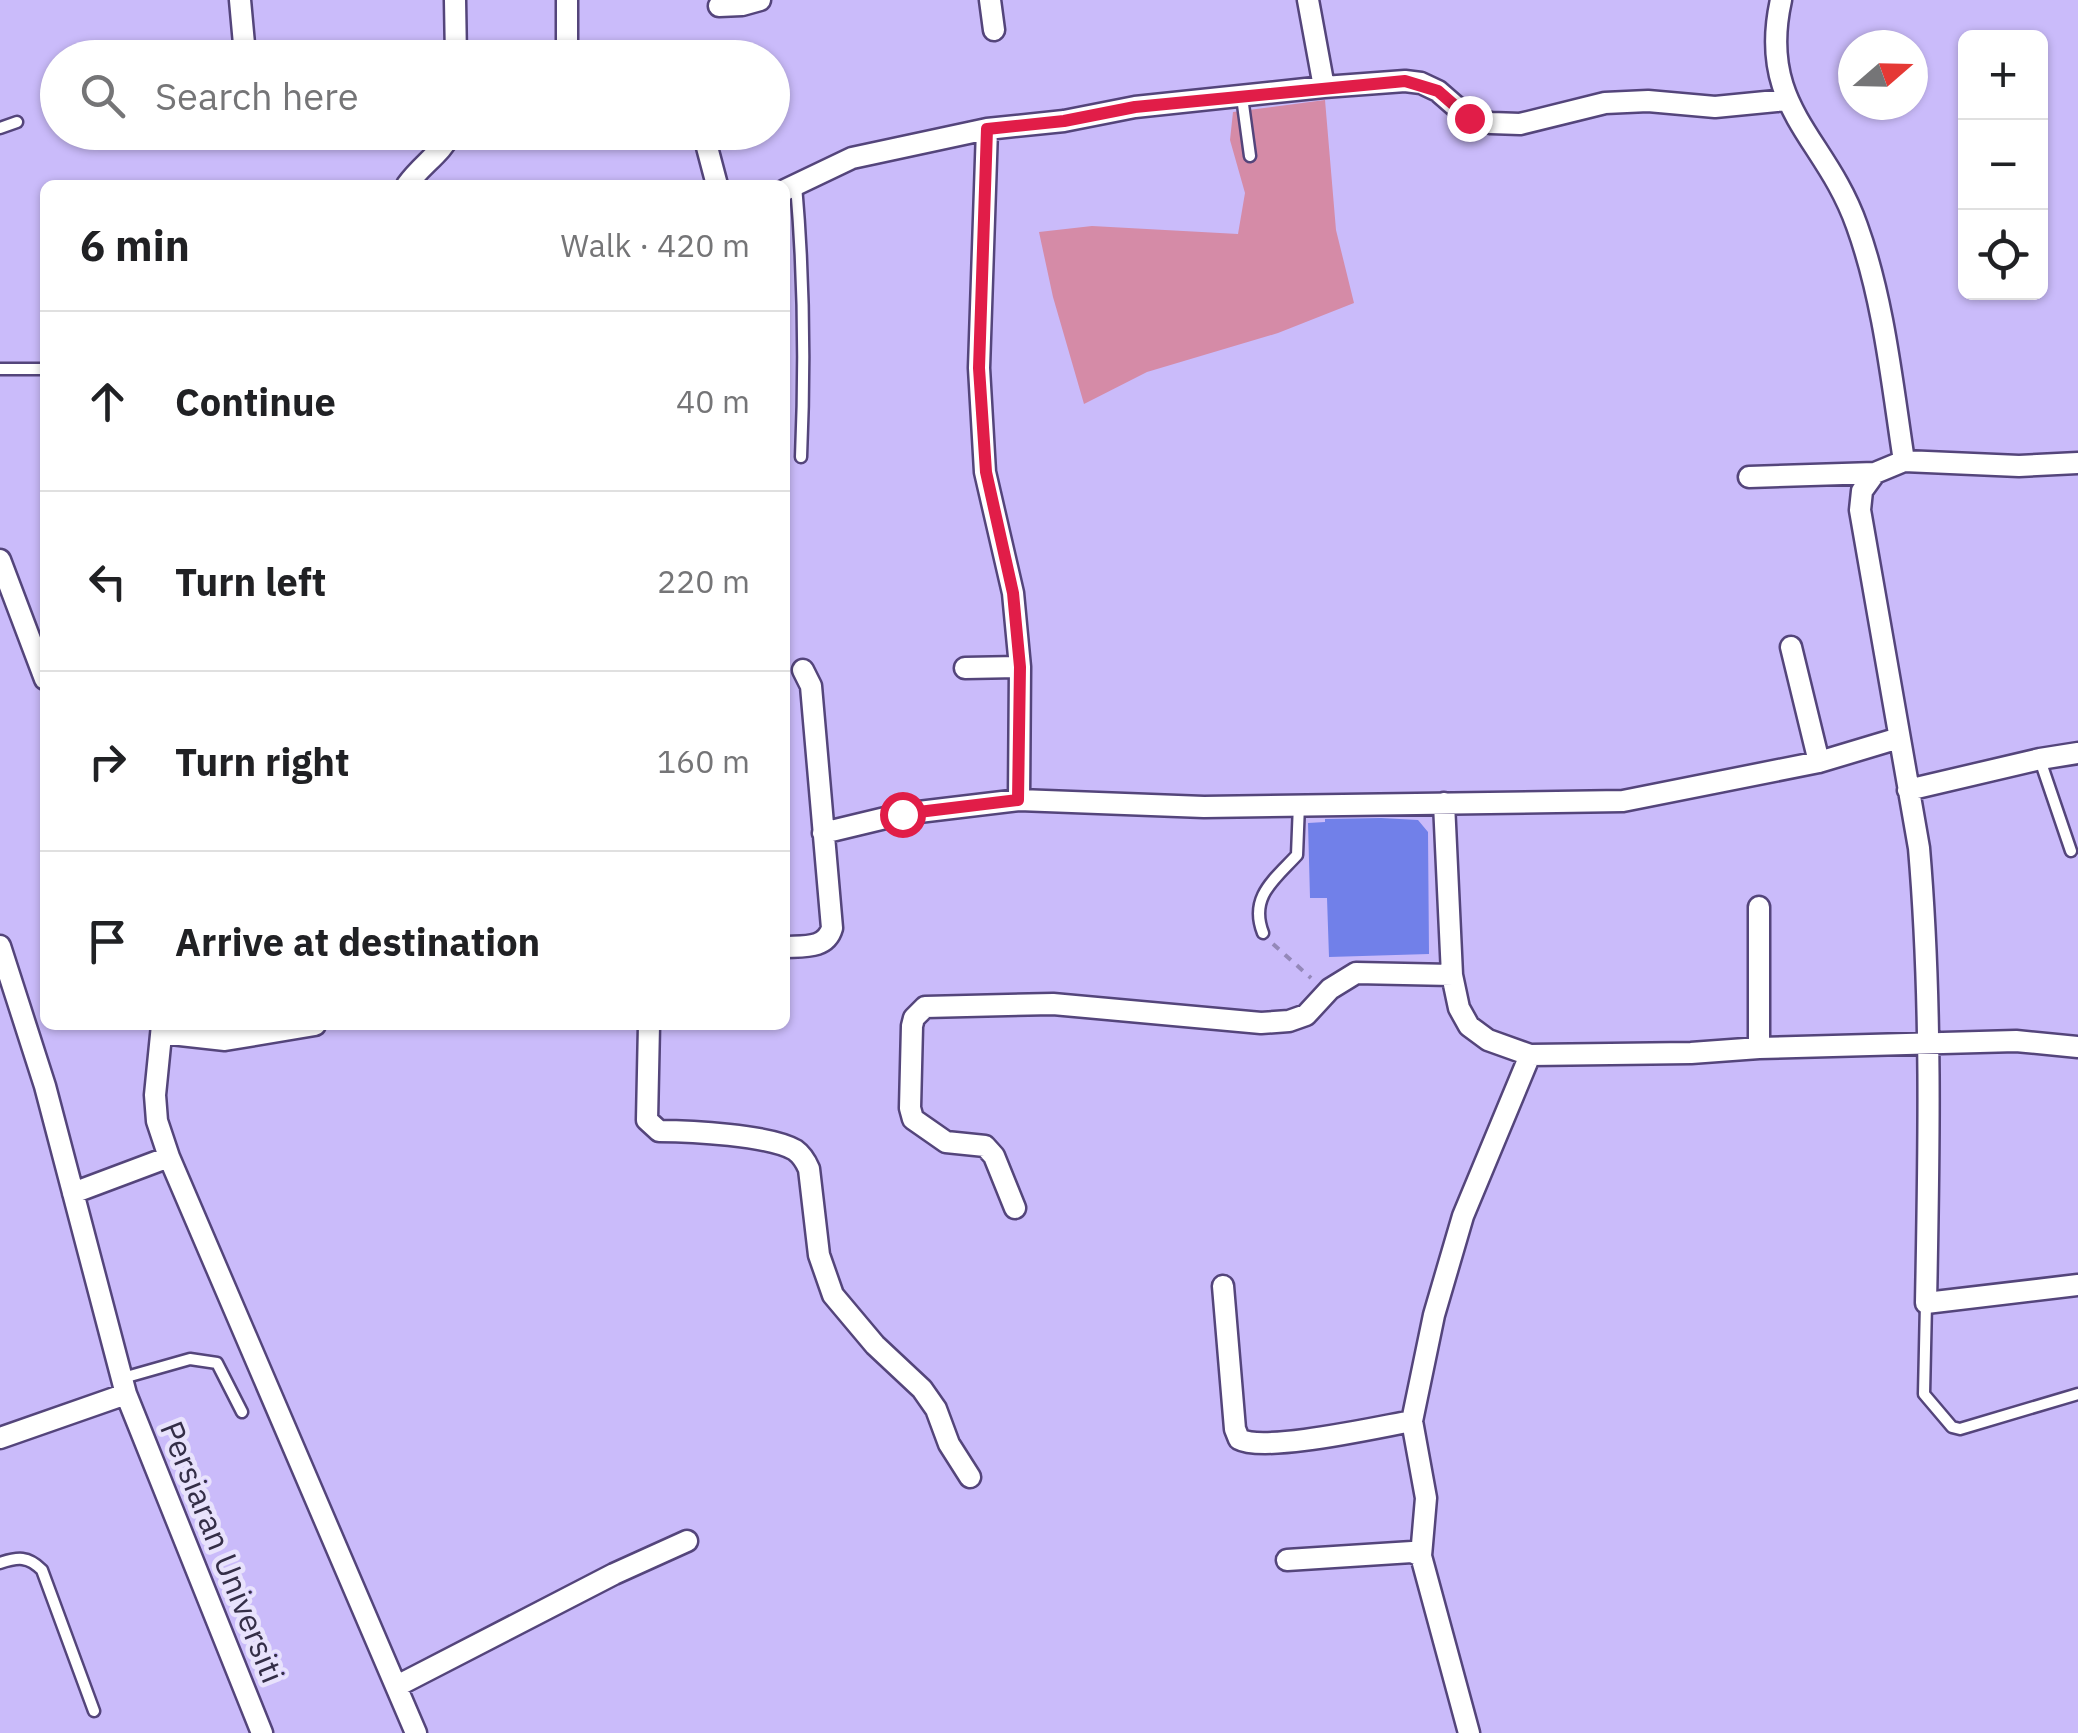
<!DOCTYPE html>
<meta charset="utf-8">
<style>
body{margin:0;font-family:"IBM Plex Sans",sans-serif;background:#f2f2f2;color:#202124}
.controls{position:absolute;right:30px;top:30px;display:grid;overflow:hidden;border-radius:15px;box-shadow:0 2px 8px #0004}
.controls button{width:90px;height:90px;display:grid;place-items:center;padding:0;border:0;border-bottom:2px solid #e0e0e0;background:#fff;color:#202124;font:50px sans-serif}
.compass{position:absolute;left:1838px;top:30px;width:90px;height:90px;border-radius:50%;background:#fff;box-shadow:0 2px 8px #0004;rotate:70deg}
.stop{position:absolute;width:30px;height:30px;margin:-22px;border:8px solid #e11d48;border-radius:50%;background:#fff}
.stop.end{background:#e11d48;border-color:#fff;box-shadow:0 2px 10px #0008}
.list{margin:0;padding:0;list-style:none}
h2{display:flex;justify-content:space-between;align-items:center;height:130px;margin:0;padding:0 40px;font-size:42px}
h2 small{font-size:32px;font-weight:400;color:#757577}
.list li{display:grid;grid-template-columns:65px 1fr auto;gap:30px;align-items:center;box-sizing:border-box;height:180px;padding:0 40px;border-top:2px solid #e0e0e0}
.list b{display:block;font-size:38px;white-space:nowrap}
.list em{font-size:32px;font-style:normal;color:#757577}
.icon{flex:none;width:55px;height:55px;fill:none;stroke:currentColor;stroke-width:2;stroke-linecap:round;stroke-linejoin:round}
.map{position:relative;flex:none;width:2078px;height:1733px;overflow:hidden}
.search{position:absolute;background:#fff;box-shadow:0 2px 8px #0004;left:40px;top:40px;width:750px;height:110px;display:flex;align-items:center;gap:25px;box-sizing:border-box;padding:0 35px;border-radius:55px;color:#757577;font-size:38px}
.panel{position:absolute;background:#fff;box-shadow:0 2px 8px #0004;left:40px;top:180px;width:750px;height:850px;border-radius:15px}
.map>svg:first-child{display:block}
.green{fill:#d58ba7}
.building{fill:#7180e9}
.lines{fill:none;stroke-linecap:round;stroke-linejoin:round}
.lane-casing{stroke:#54457b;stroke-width:15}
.street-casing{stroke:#54457b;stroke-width:25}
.path{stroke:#9488b9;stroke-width:4;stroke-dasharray:8 8;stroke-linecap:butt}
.lane{stroke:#fff;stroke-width:10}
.street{stroke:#fff;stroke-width:20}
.route{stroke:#e11d48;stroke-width:12}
.labels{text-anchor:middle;stroke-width:9;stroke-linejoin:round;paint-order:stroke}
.street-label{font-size:32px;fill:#342e47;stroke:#e8e2fc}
</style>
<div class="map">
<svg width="2078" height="1733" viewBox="0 0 2078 1733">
<rect width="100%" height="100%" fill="#cabbfa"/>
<path class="green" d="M 1325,100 L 1336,230 L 1354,303 L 1278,333 L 1147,372 L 1084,404 L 1053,297 L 1039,232 L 1092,226 L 1238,234 L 1245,193 L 1230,140 L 1233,112 Z"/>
<path class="building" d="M 1381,818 L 1418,820 L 1428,832 L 1429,954 L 1329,957 L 1327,898 L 1310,898 L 1308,823 L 1325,822 L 1325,819 Z"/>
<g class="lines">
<g class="lane-casing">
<path id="lane" d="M 1242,97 L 1250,156
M 0,128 L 17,122
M 796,185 C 804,277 805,366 801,457
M 0,369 L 45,369
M 2040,760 L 2071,851
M 1263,933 C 1249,897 1274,880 1297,855 L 1299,804
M 1926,1303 L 1924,1394 L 1952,1427 L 1960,1429 L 2078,1394
M 123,1378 L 190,1359 L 217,1363 L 242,1412
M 0,1563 C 18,1557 28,1556 42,1570 L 94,1711"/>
</g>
<g class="street-casing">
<path id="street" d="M 240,0 L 244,44 L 249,58
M 455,0 L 456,58
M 567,0 L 567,58
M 990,0 L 994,30
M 1308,0 L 1324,87
M 1781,0 C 1757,108 1826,137 1857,226 C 1884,301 1892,383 1904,461
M 719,6 L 742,5 L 760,0
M 987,129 L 979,368 L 985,472 L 1013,593 L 1020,667 L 1019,800
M 703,132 L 717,185
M 407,185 C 421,165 441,154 452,132
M 785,190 L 852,158 L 987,129 L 1064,121 L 1135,107 L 1324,87 L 1405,81 L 1421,83 L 1438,91 L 1469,118 L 1491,123 L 1520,124 L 1605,103 L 1648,101 L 1715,107 L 1786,100
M 2078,463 L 2019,466 L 1904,461 L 1875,473 L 1862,491 L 1860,510 L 1919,848 C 1932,1000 1929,1150 1926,1303 L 2078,1285
M 1749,477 L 1875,473
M 0,560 L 45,679
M 1791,647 L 1819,762
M 965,668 L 1020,667
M 1908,790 L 2040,759 L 2078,753
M 1444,803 L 1452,975 L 1459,1008 L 1469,1026 L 1488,1040 L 1530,1055 L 1691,1053 L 1759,1048 L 2016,1041 L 2078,1047
M 823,833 L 902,814 L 1019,800 L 1204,807 L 1623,801 L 1819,762 L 1899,738
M 0,946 L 45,1086 L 126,1394 L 262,1733
M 785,947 C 804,946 826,949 832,928 L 811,686 L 803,670
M 162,1025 L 155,1095 L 157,1121 L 169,1157 L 416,1733
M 649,1025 L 647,1120 L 659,1131 C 690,1131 769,1135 795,1150 C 802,1155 806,1162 809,1169 L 819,1255 L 833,1295 L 875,1345 L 922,1389 L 936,1409 L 949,1444 L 970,1477
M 162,1033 L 225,1040 L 315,1025
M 1759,1048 L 1759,907
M 73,1193 L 169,1157
M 1015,1208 L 994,1156 L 985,1146 L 946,1142 L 913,1119 L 910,1108 L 912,1026 L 914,1018 L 925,1007 L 1053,1004 L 1261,1023 L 1289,1021 L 1306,1015 L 1330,989 L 1356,973 L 1452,975
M 1223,1286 L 1235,1429 L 1239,1439 C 1264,1453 1378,1427 1412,1421
M 0,1438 L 126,1394
M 1287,1560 L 1412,1552 L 1421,1556
M 397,1686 L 614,1574 L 687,1541
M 1469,1733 L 1421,1556 L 1426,1498 L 1412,1421 L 1434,1315 L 1463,1216 L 1530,1055"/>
</g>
<path class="path" d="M 1273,944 L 1311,978"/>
<use href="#lane" class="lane"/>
<use href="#street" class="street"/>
</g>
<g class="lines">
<path class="route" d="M 902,814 L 1018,800 L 1020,667 L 1013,593 L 986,472 L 979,368 L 987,129 L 1064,121 L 1135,107 L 1405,81 L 1438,91 L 1469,118"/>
</g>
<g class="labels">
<g class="street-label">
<text transform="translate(222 1552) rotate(68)" y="11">Persiaran Universiti</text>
</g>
</g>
</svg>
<div class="controls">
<button>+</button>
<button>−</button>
<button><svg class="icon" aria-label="locate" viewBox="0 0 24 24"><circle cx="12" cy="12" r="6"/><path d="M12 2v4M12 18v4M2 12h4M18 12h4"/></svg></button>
</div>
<svg class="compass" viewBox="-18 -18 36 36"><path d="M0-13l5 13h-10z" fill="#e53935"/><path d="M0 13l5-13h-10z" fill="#757577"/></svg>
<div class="stop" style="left:902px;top:814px"></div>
<div class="stop end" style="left:1469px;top:118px"></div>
<div class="search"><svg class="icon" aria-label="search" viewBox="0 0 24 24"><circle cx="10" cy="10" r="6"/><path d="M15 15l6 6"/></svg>Search here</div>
<section class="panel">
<h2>6 min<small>Walk · 420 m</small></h2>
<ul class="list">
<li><svg class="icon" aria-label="ahead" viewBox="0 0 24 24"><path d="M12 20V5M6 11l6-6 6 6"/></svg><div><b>Continue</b></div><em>40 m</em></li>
<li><svg class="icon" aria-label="left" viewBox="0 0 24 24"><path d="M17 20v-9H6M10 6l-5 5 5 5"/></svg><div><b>Turn left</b></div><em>220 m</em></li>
<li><svg class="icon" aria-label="right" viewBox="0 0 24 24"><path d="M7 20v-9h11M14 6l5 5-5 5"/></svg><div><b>Turn right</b></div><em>160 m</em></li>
<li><svg class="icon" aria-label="arrive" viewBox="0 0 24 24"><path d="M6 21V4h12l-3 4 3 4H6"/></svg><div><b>Arrive at destination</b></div></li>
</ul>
</section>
</div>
